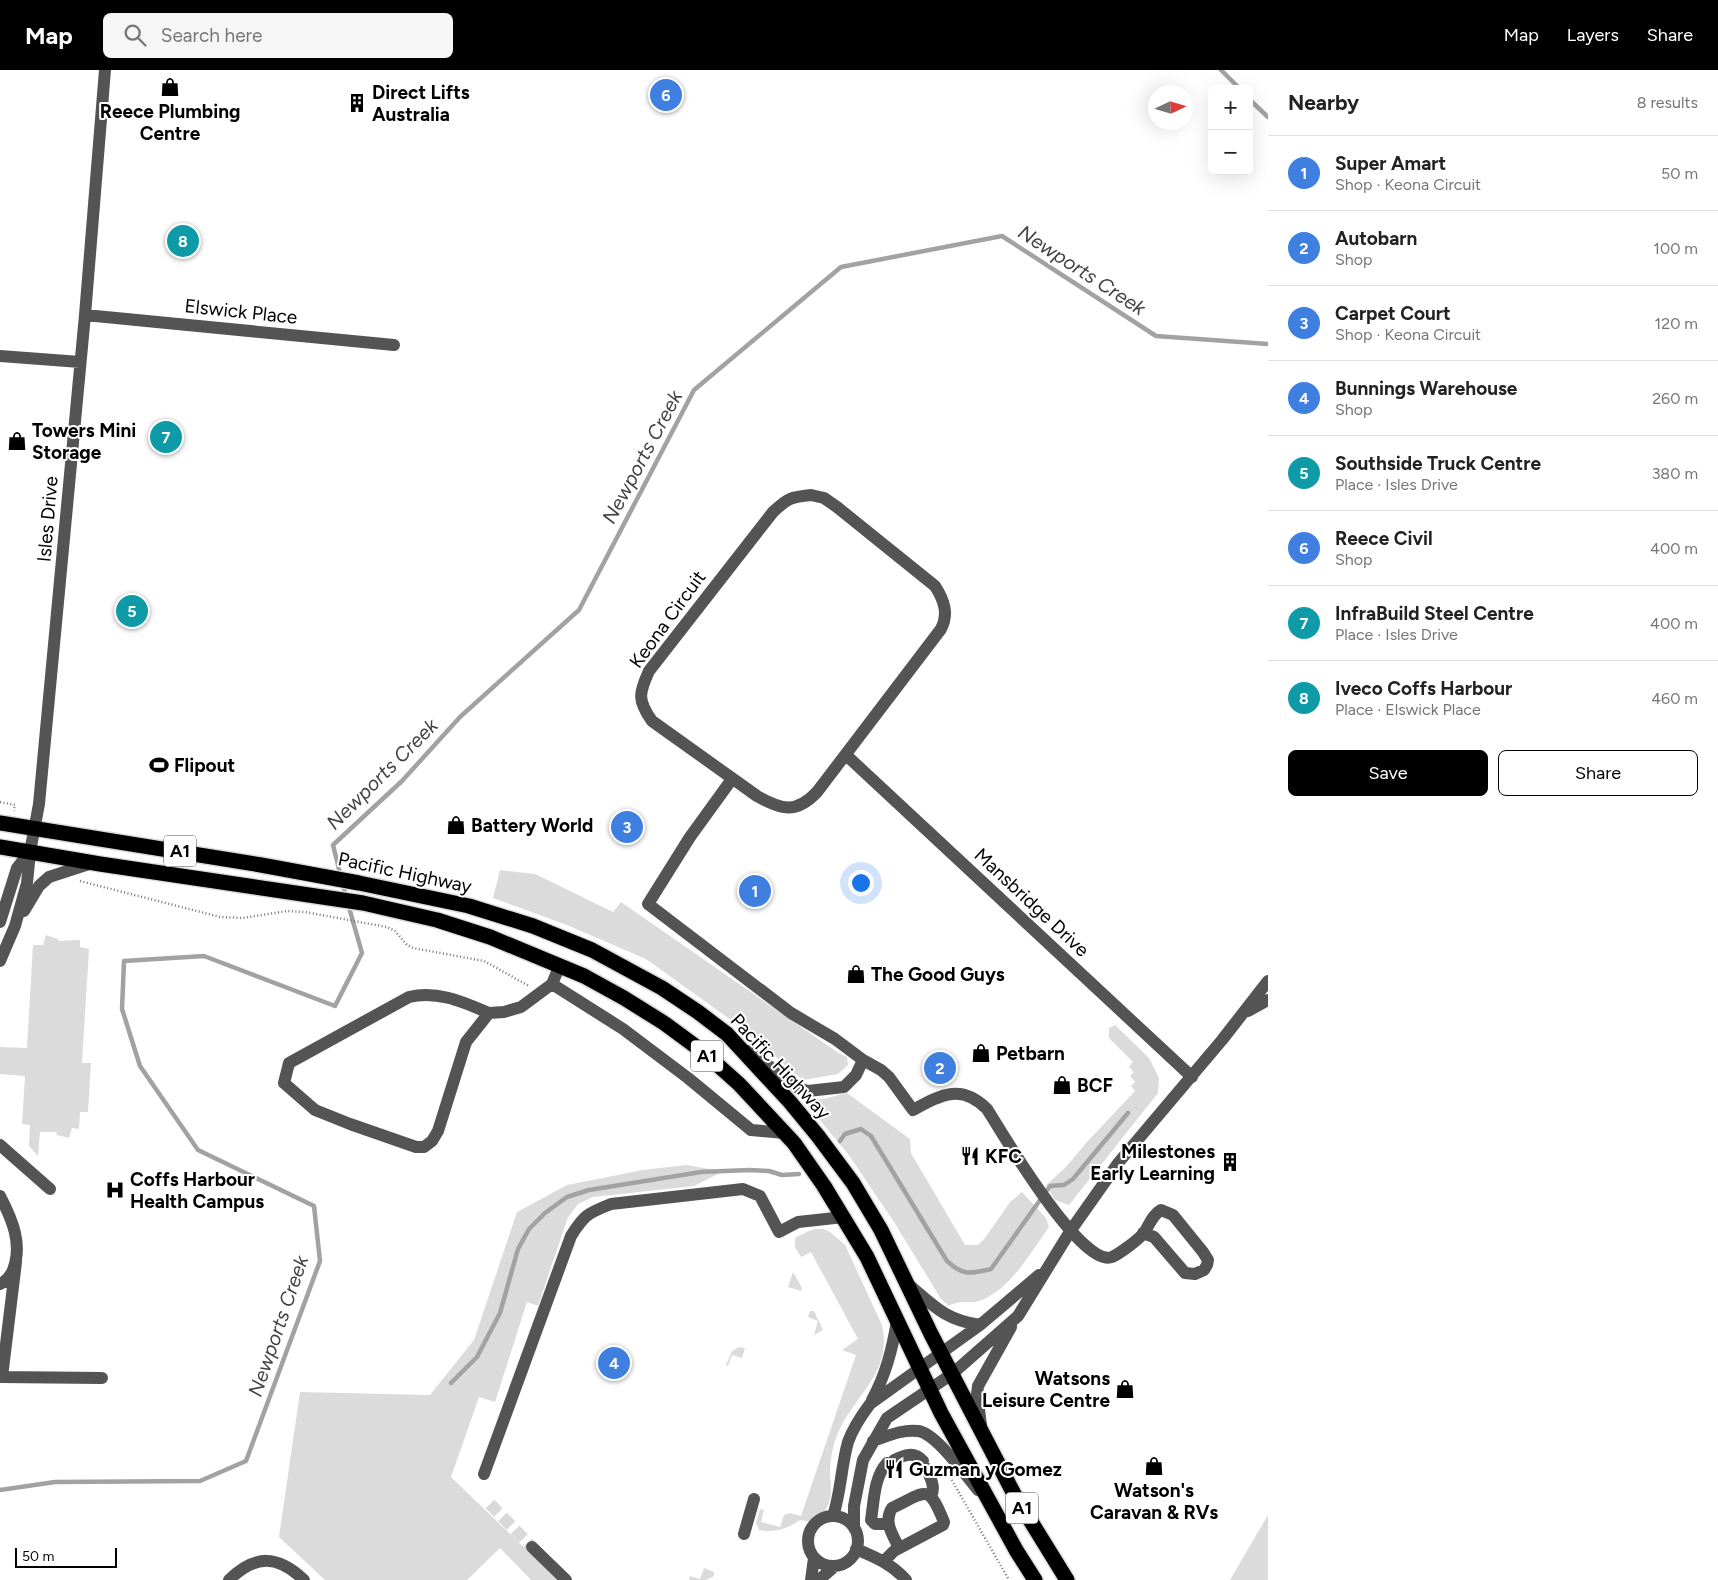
<!DOCTYPE html>
<meta charset="utf-8">
<style>
body{margin:0;font-family:Figtree,sans-serif;background:#f6f6f6;color:#222}
.controls{position:absolute;right:15px;top:15px;display:grid;overflow:hidden;border-radius:8px;box-shadow:0 5px 20px #0002}
.controls button{width:45px;height:45px;display:grid;place-items:center;padding:0;border:0;border-bottom:1px solid #e0e0e0;background:#fff;color:#222;font:25px sans-serif}
.compass{position:absolute;left:1148px;top:15px;width:45px;height:45px;border-radius:50%;background:#fff;box-shadow:0 5px 20px #0002;rotate:86deg}
.scale{position:absolute;left:15px;bottom:12px;width:102px;box-sizing:border-box;padding-left:5px;border:2px solid #000;border-top:0;font-size:14px;line-height:18px;white-space:nowrap;color:#000;-webkit-text-stroke:4px #fff;paint-order:stroke}
.you{position:absolute;left:860px;top:812px;width:18px;height:18px;margin:-12px;border:4px solid #fff;border-radius:50%;background:#1a73e8;box-shadow:0 0 0 8px #1a73e833}
.badge{display:grid;place-items:center;width:32px;height:32px;border-radius:50%;background:#000;color:#fff;font-size:16px;font-weight:700}
.pin{position:absolute;translate:-50% -50%;border:2px solid #fff;box-shadow:0 1px 5px #0006}
.list{margin:0;padding:0;list-style:none}
h2{display:flex;justify-content:space-between;align-items:center;height:65px;margin:0;padding:0 20px;font-size:21px}
h2 small{font-size:16px;font-weight:400;color:#767676}
.list li{display:grid;grid-template-columns:32px 1fr auto;gap:15px;align-items:center;box-sizing:border-box;height:75px;padding:0 20px;border-top:1px solid #e0e0e0}
.list b{display:block;font-size:19px;white-space:nowrap}
.list p{margin:0;font-size:16px;white-space:nowrap;color:#767676}
.list em{font-size:16px;font-style:normal;color:#767676}
.actions{display:flex;gap:10px;padding:15px 20px}
.actions a{flex:1;padding:11px 0;border:1px solid #000;border-radius:8px;text-align:center;font-size:18px;color:#000}
.actions .main{background:#000;color:#fff}
.icon{flex:none;width:28px;height:28px;fill:none;stroke:currentColor;stroke-width:2;stroke-linecap:round;stroke-linejoin:round}
.map{position:relative;flex:none;width:1268px;height:1510px;overflow:hidden}
header{display:flex;align-items:center;gap:30px;box-sizing:border-box;height:70px;padding:0 25px;background:#000;color:#fff}
header strong{font-size:24px}
nav{display:flex;gap:28px;margin-inline-start:auto;font-size:18px}
.search{width:350px;height:45px;background:#f6f6f6;display:flex;align-items:center;gap:12px;box-sizing:border-box;padding:0 18px;border-radius:8px;color:#767676;font-size:19px}
main{display:flex}
aside{flex:1;background:#fff}
.map>svg:first-child{display:block}
.green{fill:#dbdbdb}
.lines{fill:none;stroke-linecap:round;stroke-linejoin:round}
.stream{stroke:#a2a2a2;stroke-width:4.5}
.minor-tunnel{stroke:#d9d9d9;stroke-width:12;stroke-dasharray:12 6;stroke-linecap:butt}
.highway-casing{stroke:#dbdbdb;stroke-width:18}
.path{stroke:#767676;stroke-width:2.5;stroke-dasharray:1 2.5;stroke-linecap:butt}
.minor{stroke:#545454;stroke-width:12}
.highway{stroke:#000;stroke-width:15}
.labels{text-anchor:middle;stroke-width:4;stroke-linejoin:round;paint-order:stroke}
.shield{fill:#fff;stroke:#4c4c4c;stroke-width:1}
.shield-label{font-size:18px;font-weight:bold;fill:#000}
.poi-label{font-size:19px;font-weight:bold;fill:#000;stroke:#fff;text-anchor:start}
.street-label{font-size:19px;fill:#000;stroke:#fff}
.water-label{font-size:20px;font-style:italic;fill:#434343;stroke:#fff}
</style>
<header>
<strong>Map</strong>
<div class="search"><svg class="icon" aria-label="search" viewBox="0 0 24 24"><circle cx="10" cy="10" r="6"/><path d="M15 15l6 6"/></svg>Search here</div>
<nav><a>Map</a><a>Layers</a><a>Share</a></nav>
</header>
<main>
<div class="map">
<svg width="1268" height="1510" viewBox="0 0 1268 1510">
<rect width="100%" height="100%" fill="#fff"/>
<path class="green" d="M 500,800 L 535,804 L 613,842 L 621,832 L 837,982 L 847,987 L 848,995 L 838,1004 L 803,1010 L 731,950 L 646,889 L 567,855 L 493,828 Z
M 46,865 L 58,869 L 58,871 L 80,870 L 80,877 L 89,879 L 82,993 L 91,993 L 88,1042 L 80,1042 L 79,1059 L 72,1058 L 69,1068 L 57,1065 L 56,1062 L 40,1062 L 38,1086 L 29,1076 L 30,1055 L 22,1054 L 25,1006 L 0,1004 L 0,977 L 27,978 L 33,875 L 43,875 Z
M 1115,955 L 1149,988 L 1159,1008 L 1158,1023 L 1069,1135 L 1055,1130 L 1046,1115 L 1065,1098 L 1087,1072 L 1135,1021 L 1131,1016 L 1135,1012 L 1130,1006 L 1134,1002 L 1129,997 L 1133,992 L 1109,968 L 1109,958 Z
M 847,1023 L 910,1069 L 911,1083 L 965,1175 L 978,1175 L 985,1168 L 1010,1132 L 1022,1122 L 1046,1148 L 1049,1157 C 1031,1182 1012,1217 982,1230 C 970,1235 960,1229 949,1236 L 941,1229 L 894,1152 L 848,1084 L 809,1037 L 805,1029 L 823,1029 Z
M 686,1095 L 716,1100 L 718,1104 L 694,1116 L 593,1127 L 578,1134 L 568,1147 L 538,1236 L 527,1232 L 495,1332 L 479,1327 L 451,1407 L 558,1510 L 531,1510 L 500,1478 L 467,1510 L 325,1510 L 279,1467 L 300,1322 L 430,1325 L 474,1270 L 517,1142 L 567,1115 L 643,1100 Z
M 815,1159 L 823,1159 L 830,1162 L 845,1175 L 882,1255 C 893,1304 854,1324 837,1365 C 833,1375 831,1386 830,1398 C 830,1412 834,1426 826,1439 C 820,1449 811,1453 800,1450 C 787,1459 775,1463 759,1460 L 756,1453 L 760,1439 L 764,1440 L 761,1452 L 780,1457 L 784,1445 L 790,1443 L 801,1446 L 856,1285 L 842,1280 L 858,1269 L 811,1182 L 801,1187 L 795,1177 L 795,1168 L 809,1161 Z
M 793,1202 L 802,1218 L 801,1221 L 788,1217 Z
M 810,1241 L 814,1241 L 823,1260 L 814,1265 L 818,1251 L 808,1247 Z
M 739,1277 L 745,1278 L 742,1288 L 732,1285 L 728,1296 L 726,1295 L 732,1281 Z
M 1268,1445 L 1268,1510 L 1230,1510 Z
M 704,1498 L 714,1502 L 714,1506 L 706,1510 L 689,1510 L 690,1506 L 700,1509 Z"/>
<g class="lines">
<path class="stream" d="M 1221,0 L 1240,19
M 1249,29 L 1268,47
M 346,827 L 333,775 L 402,711 L 460,647 L 579,540 L 694,320 L 841,197 L 1002,166 L 1156,266 L 1268,274
M 840,1071 L 845,1064 L 861,1059 L 871,1066 L 947,1191 C 963,1206 970,1204 991,1199 L 1050,1116 L 1064,1115 L 1073,1109 L 1128,1043
M 451,1313 L 477,1287 L 500,1243 L 518,1179 L 529,1159 L 545,1143 L 567,1127 L 589,1120 L 701,1102 L 749,1100 L 769,1101 L 782,1105 L 799,1104
M 0,1420 L 55,1412 L 200,1411 L 246,1391 L 320,1191 L 314,1136 L 198,1080 L 140,996 L 122,939 L 124,891 L 204,886 L 335,936 L 362,883 L 348,834"/>
<path class="minor-tunnel" d="M 490,1434 L 532,1477"/>
<g class="highway-casing">
<path id="highway" d="M 0,753 L 261,795 L 359,813 L 469,836 L 533,856 L 592,880 L 662,918 L 698,942 L 727,964 L 790,1032 L 818,1066 L 853,1113 L 881,1160 L 931,1264 L 1014,1424 L 1067,1510
M 0,777 L 100,794 L 363,833 L 437,850 L 490,867 L 584,906 L 624,928 L 664,953 L 702,981 L 739,1014 L 794,1073 L 824,1116 L 867,1187 L 941,1343 L 1016,1480 L 1035,1510"/>
</g>
<path class="path" d="M 0,732 L 15,735 L 14,741
M 80,811 L 220,847 L 243,848 L 287,841 L 305,842 L 387,857 L 395,861 L 407,875 L 413,878 L 484,891 L 529,916
M 950,1407 L 1009,1510"/>
<path class="minor" d="M 85,245 L 394,275
M 0,286 L 80,292
M 811,425 L 824,428 L 837,437 L 935,516 C 944,530 949,544 941,559 L 817,722 C 796,744 782,740 757,726 L 652,651 C 637,630 639,623 649,601 L 773,442 C 788,428 791,427 811,425 Z
M 846,685 L 1192,1007
M 732,709 L 690,767 L 648,834 L 791,943 L 835,969 L 863,990 L 881,1000 L 889,1007 L 913,1040 C 941,1025 961,1013 987,1039 C 1002,1063 1082,1199 1112,1187 C 1119,1184 1138,1170 1143,1164 C 1150,1155 1151,1146 1161,1140 L 1173,1145 L 1203,1182 L 1208,1190 L 1207,1195 L 1204,1200 L 1195,1204 L 1185,1203 L 1154,1167 L 1143,1163
M 24,841 L 39,816 L 49,807 L 92,793
M 0,852 L 17,798 L 30,782
M 0,891 L 15,856 L 27,813 L 30,782 L 39,734 L 85,245 L 105,0
M 552,914 L 623,959 L 688,1008 L 751,1060 L 785,1063
M 1248,941 L 1268,930
M 489,943 C 463,932 437,920 409,927 L 289,993 L 284,1013 L 315,1040 L 350,1054 L 416,1077 L 424,1077 L 432,1071 L 438,1061 L 466,972 L 489,943 L 504,942 L 521,937 L 552,914 L 560,895
M 749,981 L 798,1018 L 808,1021 L 844,1017 L 856,1005 L 863,990
M 0,1075 L 50,1119
M 0,1126 C 12,1149 23,1174 13,1200 C 10,1207 7,1211 0,1214
M 908,1214 C 934,1236 945,1250 980,1255
M 0,1307 L 102,1308
M 2,1307 L 16,1192
M 872,1330 C 886,1304 892,1280 897,1251
M 981,1355 L 977,1324 L 978,1316 L 1011,1257
M 873,1371 C 888,1366 902,1359 918,1361 C 936,1363 966,1406 978,1420
M 894,1390 C 904,1385 914,1381 923,1391
M 887,1393 C 874,1407 874,1431 871,1450 L 875,1454 L 889,1454
M 926,1398 C 930,1407 936,1417 931,1426
M 484,1404 L 571,1166 C 584,1145 588,1143 611,1134 L 743,1119 L 760,1126 L 779,1162 L 798,1152 L 844,1147
M 833,1446 C 841,1422 841,1397 848,1372 C 853,1358 861,1346 870,1334 L 980,1255 L 1039,1205
M808 1471a25 25 0 1 1 50 0a25 25 0 1 1-50 0Z
M 854,1458 L 854,1436 L 863,1390 L 887,1348 L 952,1304 L 1018,1246 L 1071,1160 L 1119,1092 L 1222,970 L 1268,911
M 744,1464 L 754,1429
M 532,1477 L 566,1510
M 856,1479 C 875,1487 892,1494 906,1510
M 884,1491 L 894,1481 L 943,1455 L 944,1452 C 928,1412 926,1422 892,1438 C 883,1452 893,1465 899,1478
M 229,1510 C 255,1484 278,1485 304,1510
M 811,1510 L 814,1488
M 819,1510 L 835,1496"/>
<use href="#highway" class="highway"/>
</g>
<defs>
<g id="shop-bare" transform="scale(1.5)"><path d="M-5-2.5h2.3a2.7 3.5 0 0 1 5.4 0H5L5.5 6h-11ZM-1.5-2.5h3a1.5 2.3 0 0 0-3 0Z" fill="#000" stroke="#fff" stroke-width="2.5" paint-order="stroke"/></g>
<g id="building-bare" transform="scale(1.5)"><path d="M-4-6H4V6H1V3H-1V6H-4ZM-2.5-4.3h1.7v1.8h-1.7ZM.8-4.3h1.7v1.8H.8ZM-2.5-1h1.7V.8h-1.7ZM.8-1h1.7V.8H.8Z" fill="#000" stroke="#fff" stroke-width="2.5" paint-order="stroke"/></g>
<g id="stadium-bare" transform="scale(1.5)"><path d="M0-5a6.5 5 0 1 0 0 10a6.5 5 0 1 0 0-10ZM-3.5-1.8h7v3.6h-7Z" fill="#000" stroke="#fff" stroke-width="2.5" paint-order="stroke"/></g>
<g id="restaurant-bare" transform="scale(1.5)"><path d="M-5-6h1v4h1v-4h1v4h1v-4h1v5L-1.5 .5V6h-2V.5L-5-1ZM5-6V6H3V1.5H1.5Q1.5-4 5-6Z" fill="#000" stroke="#fff" stroke-width="2.5" paint-order="stroke"/></g>
<g id="hospital-bare" transform="scale(1.5)"><path d="M-5-5h3v3.5h4V-5h3V5h-3V1.5h-4V5h-3Z" fill="#000" stroke="#fff" stroke-width="2.5" paint-order="stroke"/></g>
</defs>
<g fill-rule="evenodd">
<use href="#shop-bare" x="170" y="17"/>
<use href="#building-bare" x="357" y="33"/>
<use href="#shop-bare" x="17" y="371"/>
<use href="#stadium-bare" x="159" y="695"/>
<use href="#shop-bare" x="456" y="755"/>
<use href="#shop-bare" x="856" y="904"/>
<use href="#shop-bare" x="981" y="983"/>
<use href="#shop-bare" x="1062" y="1015"/>
<use href="#restaurant-bare" x="970" y="1086"/>
<use href="#building-bare" x="1230" y="1092"/>
<use href="#hospital-bare" x="115" y="1120"/>
<use href="#shop-bare" x="1125" y="1319"/>
<use href="#shop-bare" x="1154" y="1396"/>
<use href="#restaurant-bare" x="894" y="1399"/>
</g>
<g class="labels">
<g class="shield">
<rect x="164" y="765.5" width="32" height="31" rx="4"/>
<rect x="691" y="970.5" width="32" height="31" rx="4"/>
<rect x="1006" y="1422.5" width="32" height="31" rx="4"/>
</g>
<g class="shield-label">
<text x="180" y="787">A1</text>
<text x="707" y="992">A1</text>
<text x="1022" y="1444">A1</text>
</g>
<g class="poi-label">
<text x="372" y="29">Direct Lifts<tspan x="372" dy="22">Australia</tspan></text>
<text x="170" y="48" text-anchor="middle">Reece Plumbing<tspan x="170" dy="22">Centre</tspan></text>
<text x="32" y="367">Towers Mini<tspan x="32" dy="22">Storage</tspan></text>
<text x="174" y="702">Flipout</text>
<text x="471" y="762">Battery World</text>
<text x="871" y="911">The Good Guys</text>
<text x="996" y="990">Petbarn</text>
<text x="1077" y="1022">BCF</text>
<text x="1215" y="1088" text-anchor="end">Milestones<tspan x="1215" dy="22">Early Learning</tspan></text>
<text x="985" y="1093">KFC</text>
<text x="130" y="1116">Coffs Harbour<tspan x="130" dy="22">Health Campus</tspan></text>
<text x="1110" y="1315" text-anchor="end">Watsons<tspan x="1110" dy="22">Leisure Centre</tspan></text>
<text x="909" y="1406">Guzman y Gomez</text>
<text x="1154" y="1427" text-anchor="middle">Watson's<tspan x="1154" dy="22">Caravan &amp; RVs</tspan></text>
</g>
<g class="street-label">
<text transform="translate(241 241) rotate(6)" y="7">Elswick Place</text>
<text transform="translate(47 449) rotate(-85)" y="7">Isles Drive</text>
<text transform="translate(667 549) rotate(-54)" y="7">Keona Circuit</text>
<text transform="translate(405 802) rotate(12)" y="7">Pacific Highway</text>
<text transform="translate(1032 832) rotate(43)" y="7">Mansbridge Drive</text>
<text transform="translate(781 996) rotate(47)" y="7">Pacific Highway</text>
</g>
<g class="water-label">
<text transform="translate(1082 200) rotate(33)" y="7">Newports Creek</text>
<text transform="translate(642 387) rotate(-62)" y="7">Newports Creek</text>
<text transform="translate(382 704) rotate(-45)" y="7">Newports Creek</text>
<text transform="translate(278 1256) rotate(-71)" y="7">Newports Creek</text>
</g>
</g>
</svg>
<div class="controls">
<button>+</button>
<button>−</button>
</div>
<svg class="compass" viewBox="-18 -18 36 36"><path d="M0-13l5 13h-10z" fill="#e53935"/><path d="M0 13l5-13h-10z" fill="#767676"/></svg>
<div class="scale">50 m</div>
<div class="you"></div>
<div class="pin badge" style="left:755px;top:821px;background:#3f7fe0">1</div>
<div class="pin badge" style="left:940px;top:998px;background:#3f7fe0">2</div>
<div class="pin badge" style="left:627px;top:757px;background:#3f7fe0">3</div>
<div class="pin badge" style="left:614px;top:1293px;background:#3f7fe0">4</div>
<div class="pin badge" style="left:132px;top:541px;background:#0f9aa8">5</div>
<div class="pin badge" style="left:666px;top:25px;background:#3f7fe0">6</div>
<div class="pin badge" style="left:166px;top:367px;background:#0f9aa8">7</div>
<div class="pin badge" style="left:183px;top:171px;background:#0f9aa8">8</div>
</div>
<aside>
<h2>Nearby<small>8 results</small></h2>
<ul class="list">
<li><span class="badge" style="background:#3f7fe0">1</span><div><b>Super Amart</b><p>Shop · Keona Circuit</p></div><em>50 m</em></li>
<li><span class="badge" style="background:#3f7fe0">2</span><div><b>Autobarn</b><p>Shop</p></div><em>100 m</em></li>
<li><span class="badge" style="background:#3f7fe0">3</span><div><b>Carpet Court</b><p>Shop · Keona Circuit</p></div><em>120 m</em></li>
<li><span class="badge" style="background:#3f7fe0">4</span><div><b>Bunnings Warehouse</b><p>Shop</p></div><em>260 m</em></li>
<li><span class="badge" style="background:#0f9aa8">5</span><div><b>Southside Truck Centre</b><p>Place · Isles Drive</p></div><em>380 m</em></li>
<li><span class="badge" style="background:#3f7fe0">6</span><div><b>Reece Civil</b><p>Shop</p></div><em>400 m</em></li>
<li><span class="badge" style="background:#0f9aa8">7</span><div><b>InfraBuild Steel Centre</b><p>Place · Isles Drive</p></div><em>400 m</em></li>
<li><span class="badge" style="background:#0f9aa8">8</span><div><b>Iveco Coffs Harbour</b><p>Place · Elswick Place</p></div><em>460 m</em></li>
</ul>
<div class="actions"><a class="main">Save</a><a>Share</a></div>
</aside>
</main>
